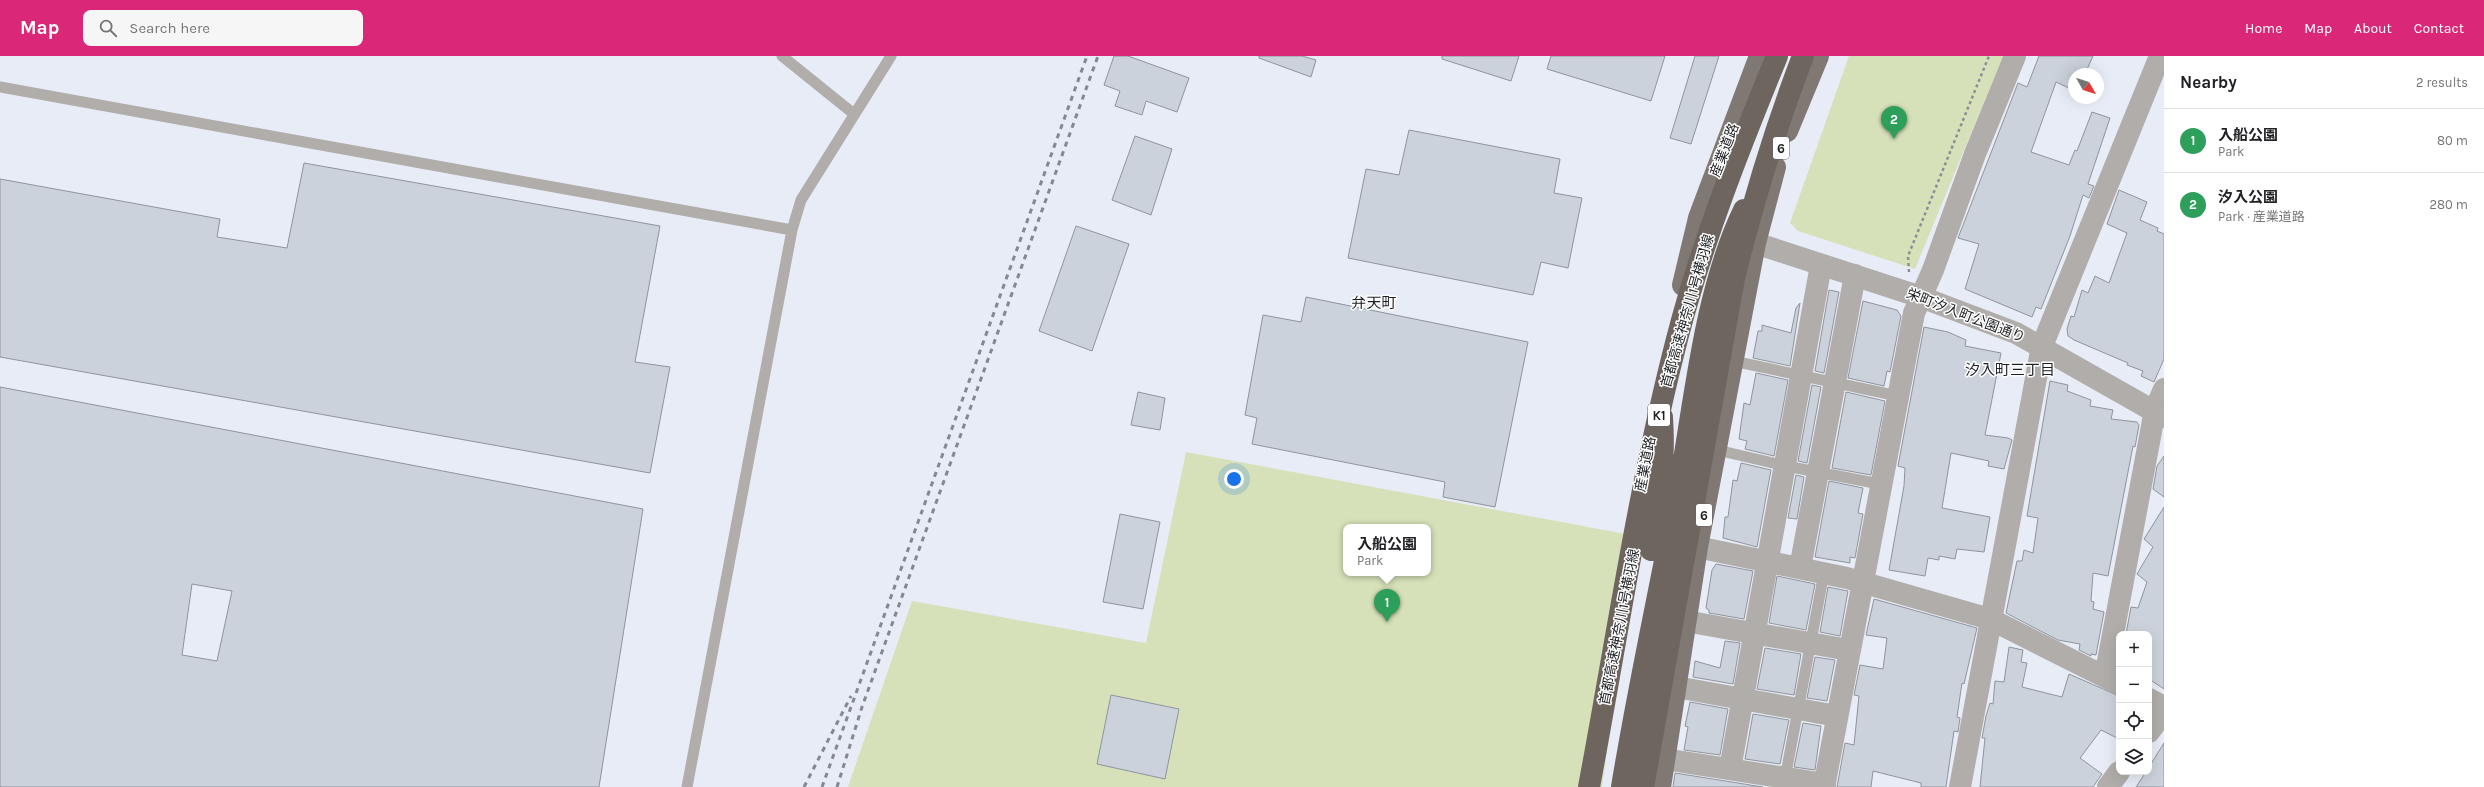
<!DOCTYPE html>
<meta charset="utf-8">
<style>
body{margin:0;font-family:Karla,"Noto Sans JP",sans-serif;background:#f6f6f6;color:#202124}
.controls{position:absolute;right:12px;bottom:12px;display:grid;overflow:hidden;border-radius:8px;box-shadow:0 4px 16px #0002}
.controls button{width:36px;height:36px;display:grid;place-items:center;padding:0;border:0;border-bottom:1px solid #e0e0e0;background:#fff;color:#202124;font:20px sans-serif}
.compass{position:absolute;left:2068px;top:12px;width:36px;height:36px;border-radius:50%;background:#fff;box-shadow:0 4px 16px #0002;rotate:129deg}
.you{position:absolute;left:1234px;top:423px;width:14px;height:14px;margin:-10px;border:3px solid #fff;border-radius:50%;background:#1a73e8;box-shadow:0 0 0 6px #1a73e833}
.badge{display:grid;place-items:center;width:26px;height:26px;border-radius:50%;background:#db2777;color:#fff;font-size:13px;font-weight:700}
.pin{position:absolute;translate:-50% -33px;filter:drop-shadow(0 1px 2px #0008)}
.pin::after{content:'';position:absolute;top:21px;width:14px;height:12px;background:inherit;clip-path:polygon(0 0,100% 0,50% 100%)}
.popup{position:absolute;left:1343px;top:468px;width:88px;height:52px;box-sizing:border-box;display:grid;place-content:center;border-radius:8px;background:#fff;filter:drop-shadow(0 1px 3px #0005);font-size:13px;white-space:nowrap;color:#757577}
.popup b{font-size:15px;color:#202124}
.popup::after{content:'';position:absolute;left:50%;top:100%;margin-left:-8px;border:8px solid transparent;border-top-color:#fff}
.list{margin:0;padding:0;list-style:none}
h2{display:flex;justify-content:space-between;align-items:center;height:52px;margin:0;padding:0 16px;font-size:17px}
h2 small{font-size:13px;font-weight:400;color:#757577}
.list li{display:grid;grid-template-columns:26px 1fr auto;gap:12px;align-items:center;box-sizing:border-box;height:64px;padding:0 16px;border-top:1px solid #e0e0e0}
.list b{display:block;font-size:15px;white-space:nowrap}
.list p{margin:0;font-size:13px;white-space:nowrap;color:#757577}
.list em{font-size:13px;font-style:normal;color:#757577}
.icon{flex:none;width:22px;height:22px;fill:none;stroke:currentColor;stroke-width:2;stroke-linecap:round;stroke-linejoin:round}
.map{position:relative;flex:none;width:2164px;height:731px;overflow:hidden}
header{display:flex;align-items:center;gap:24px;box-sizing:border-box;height:56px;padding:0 20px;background:#db2777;color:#fff}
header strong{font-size:19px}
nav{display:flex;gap:22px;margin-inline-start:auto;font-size:14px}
.search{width:280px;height:36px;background:#f6f6f6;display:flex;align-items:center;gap:10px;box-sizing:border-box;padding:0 14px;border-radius:8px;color:#757577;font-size:15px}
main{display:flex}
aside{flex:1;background:#fff}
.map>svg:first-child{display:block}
.green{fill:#d6e1b9;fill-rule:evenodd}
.building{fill:#ccd2db;stroke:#8f949c;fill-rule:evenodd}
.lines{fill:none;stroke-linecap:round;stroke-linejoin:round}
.path{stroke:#8a8e95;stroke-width:2.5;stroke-dasharray:3 3;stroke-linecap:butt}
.service{stroke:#b1adaa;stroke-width:11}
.minor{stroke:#b1adaa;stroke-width:22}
.tertiary{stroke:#b1adaa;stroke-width:22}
.primary{stroke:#7f7873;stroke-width:22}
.motorway{stroke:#6e655f;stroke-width:22}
.rail{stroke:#85888f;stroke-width:3;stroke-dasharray:5 5;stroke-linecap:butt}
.motorway-bridge{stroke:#6e655f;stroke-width:22}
.labels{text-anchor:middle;stroke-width:3;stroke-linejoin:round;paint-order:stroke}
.shield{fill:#fff;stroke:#626365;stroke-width:1}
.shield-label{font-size:13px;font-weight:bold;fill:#1e2023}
.street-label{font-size:14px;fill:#1e2023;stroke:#fff}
.neighbourhood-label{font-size:15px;fill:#1e2023;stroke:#fff}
</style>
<header>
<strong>Map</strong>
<div class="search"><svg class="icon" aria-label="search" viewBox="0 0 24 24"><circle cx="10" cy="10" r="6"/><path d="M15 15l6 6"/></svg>Search here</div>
<nav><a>Home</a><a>Map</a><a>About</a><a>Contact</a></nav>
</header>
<main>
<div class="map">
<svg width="2164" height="731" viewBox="0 0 2164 731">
<rect width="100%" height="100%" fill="#e7ecf6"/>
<path class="green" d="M 1849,0 L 2003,0 L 1915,213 L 1798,175 L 1790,167 Z
M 1186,396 L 1636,480 L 1602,731 L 848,731 L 912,545 L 1146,587 ZM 1346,471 L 1428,471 L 1428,517 L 1346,517 Z"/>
<path class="building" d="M 1114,0 L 1128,0 L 1189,22 L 1177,56 L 1146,45 L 1142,59 L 1115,50 L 1120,35 L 1104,29 Z
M 1259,0 L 1302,0 L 1316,4 L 1311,21 L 1259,2 Z
M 1442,0 L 1519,0 L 1511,25 L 1442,3 Z
M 1551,0 L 1665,0 L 1651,45 L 1547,13 Z
M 1695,0 L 1719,0 L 1691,88 L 1670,82 Z
M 2039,0 L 2093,0 L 2085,18 L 2074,18 L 2073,34 L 2056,26 L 2031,96 L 2069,109 L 2075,94 L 2077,95 L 2092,56 L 2110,62 L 2088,128 L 2094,130 L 2089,142 L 2083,139 L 2070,180 L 2049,233 L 2041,253 L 2036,251 L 2032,261 L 1965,233 L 1979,188 L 1958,182 L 2018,27 L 2027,31 Z
M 1409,74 L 1560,103 L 1554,137 L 1582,142 L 1568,212 L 1541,206 L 1533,239 L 1348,202 L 1366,113 L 1399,119 Z
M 1135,80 L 1172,93 L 1151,159 L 1112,144 Z
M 304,107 L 660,170 L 635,306 L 670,311 L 650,417 L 0,301 L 0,123 L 220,163 L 217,181 L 287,192 Z
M 2119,134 L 2147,146 L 2140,164 L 2158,172 L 2157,175 L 2164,178 L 2164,303 L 2154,326 L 2141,320 L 2143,315 L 2127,309 L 2128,307 L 2074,284 L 2068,280 L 2067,273 L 2071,260 L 2074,261 L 2082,234 L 2088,237 L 2095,220 L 2109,227 L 2127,177 L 2107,168 Z
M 1076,170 L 1129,188 L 1092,295 L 1039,275 Z
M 1829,234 L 1839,236 L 1824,317 L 1815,315 Z
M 1306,241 L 1528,286 L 1495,451 L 1443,441 L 1445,426 L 1252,388 L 1257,362 L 1245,359 L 1263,259 L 1301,266 Z
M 1863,245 L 1897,254 L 1901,260 L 1890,316 L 1887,315 L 1884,330 L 1848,322 Z
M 1800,247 L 1790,310 L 1753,302 L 1758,275 L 1762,275 L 1762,269 L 1791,277 L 1796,252 Z
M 1924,271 L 1948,276 L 1966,284 L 1965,290 L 2001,297 L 1985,379 L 2008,382 L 2012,384 L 2004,413 L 1988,410 L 1989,405 L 1951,397 L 1942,452 L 1990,461 L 1984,496 L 1957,493 L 1955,503 L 1939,500 L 1939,504 L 1928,502 L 1925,520 L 1889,514 L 1904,430 L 1905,412 L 1898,410 Z
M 1756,317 L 1788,324 L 1774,400 L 1745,393 L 1747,385 L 1739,383 L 1744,347 L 1750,349 Z
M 2050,325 L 2068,329 L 2067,335 L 2091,344 L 2090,350 L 2113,354 L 2111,363 L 2137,366 L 2139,369 L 2135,391 L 2133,390 L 2108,520 L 2093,517 L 2091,545 L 2094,546 L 2093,553 L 2104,556 L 2096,599 L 2091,598 L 2091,600 L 2079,594 L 2080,588 L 2058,584 L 2006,557 L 2017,505 L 2022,505 L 2024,494 L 2033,497 L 2038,462 L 2027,460 Z
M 1812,329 L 1821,331 L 1807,407 L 1798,405 Z
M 0,331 L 643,453 L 599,731 L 0,731 ZM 192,528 L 232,535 L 217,605 L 182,599 Z
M 1138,336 L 1165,342 L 1160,374 L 1131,369 Z
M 1846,336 L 1885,345 L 1871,419 L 1832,412 Z
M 2164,400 L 2164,441 L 2153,433 L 2157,410 Z
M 1741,407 L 1771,414 L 1757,491 L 1723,482 L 1725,461 L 1728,461 L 1733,424 L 1737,425 Z
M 1796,419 L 1804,421 L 1797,463 L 1788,462 Z
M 1829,425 L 1863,432 L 1858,457 L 1863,458 L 1855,502 L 1850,501 L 1850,507 L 1815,501 Z
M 2164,451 L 2164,633 L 2149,623 L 2149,578 L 2126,578 L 2131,551 L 2138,552 L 2147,526 L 2137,518 L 2153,491 L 2144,483 Z
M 1120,458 L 1160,466 L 1143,553 L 1103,546 Z
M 1716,508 L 1753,515 L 1744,563 L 1709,557 L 1709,554 L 1706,552 L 1712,514 Z
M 1777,520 L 1815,528 L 1806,574 L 1769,567 Z
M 1828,531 L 1848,535 L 1840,580 L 1820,576 Z
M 1874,543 L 1977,572 L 1964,628 L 1962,627 L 1957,661 L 1960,662 L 1958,676 L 1954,675 L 1946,731 L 1921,731 L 1921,727 L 1873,715 L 1871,731 L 1837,731 L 1845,687 L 1854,689 L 1859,640 L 1854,639 L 1860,609 L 1883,613 L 1887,582 L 1866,579 Z
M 1725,585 L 1740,587 L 1733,628 L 1693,621 L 1695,605 L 1720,612 Z
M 2009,591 L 2023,594 L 2021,606 L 2027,607 L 2022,631 L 2062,641 L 2069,618 L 2119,640 L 2119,683 L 2101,674 L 2080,702 L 2102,718 L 2093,731 L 1980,731 L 1985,682 L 1982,682 L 1986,660 L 1990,647 L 1993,648 L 1995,625 L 2004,626 Z
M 1765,592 L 1801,598 L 1794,639 L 1757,633 Z
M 1815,601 L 1835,604 L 1827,645 L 1807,642 Z
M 1111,639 L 1179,653 L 1165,723 L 1097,708 Z
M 1690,646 L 1728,653 L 1720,699 L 1684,694 L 1688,671 L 1685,670 Z
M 1753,658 L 1789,664 L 1780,708 L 1745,703 Z
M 1803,667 L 1821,670 L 1815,714 L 1794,711 Z
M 2164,687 L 2164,731 L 2136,731 L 2146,716 L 2149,716 L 2149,711 Z
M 1675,717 L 1763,731 L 1673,731 Z"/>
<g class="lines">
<path class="path" d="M 1909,216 L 1908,200 L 1989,0"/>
<path class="service" d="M 782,0 L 854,58
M 0,31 L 792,174
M 1733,305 L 1898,340
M 1717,394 L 1786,410 L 1880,428
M 1785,722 L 1824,517
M 687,731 L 792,174 L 801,144 L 891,0"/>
<path class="minor" d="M 1697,491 L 1847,522 L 1990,563 L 2119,628
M 1800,512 L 1855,219
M 1685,565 L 1849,594
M 2105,621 L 2155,354 L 2164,333
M 1676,631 L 1837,660
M 2149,643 L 2164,651
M 2149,676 L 2164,656
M 1664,703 L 1825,728
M 1730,713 L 1821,209
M 1824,731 L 1914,257 L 1933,214 L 1975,98 L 2015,0
M 2108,731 L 2119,716"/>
<path class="tertiary" d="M 1755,187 L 1921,241 L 2016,277 L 2164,361
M 1960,731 L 2042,290 L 2160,0"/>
<path class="primary" d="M 1787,75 L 1818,0
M 1683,229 L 1699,162 L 1760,0
M 1660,731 L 1697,491 L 1755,187 L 1775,111"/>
<path class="motorway" d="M 1651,494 C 1660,450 1665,406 1662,361
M 1622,731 C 1639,627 1662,525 1681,422 C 1696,335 1706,233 1744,154"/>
<path class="rail" d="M 804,731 L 851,640
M 822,731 L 1087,0
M 837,731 L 862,651 L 1098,0"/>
<path class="motorway-bridge" d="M 1589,731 C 1617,582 1639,430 1677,283 C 1702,186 1739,93 1777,0
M 1643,731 L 1734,222 C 1753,146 1775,73 1803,0"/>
</g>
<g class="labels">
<g class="shield">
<rect x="1773" y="81" width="16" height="22" rx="3"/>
<rect x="1648" y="348" width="22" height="22" rx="3"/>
<rect x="1696" y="448" width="16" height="22" rx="3"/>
</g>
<g class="shield-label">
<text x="1781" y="97">6</text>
<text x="1659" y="364">K1</text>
<text x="1704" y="464">6</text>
</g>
<g class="street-label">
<text transform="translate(1724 94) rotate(-69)" y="5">産業道路</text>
<text transform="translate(1687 255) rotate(-74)" y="5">首都高速神奈川1号横羽線</text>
<text transform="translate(1966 259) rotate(21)" y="5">栄町汐入町公園通り</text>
<text transform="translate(1645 408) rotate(-79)" y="5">産業道路</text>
<text transform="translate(1619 571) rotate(-79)" y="5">首都高速神奈川1号横羽線</text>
</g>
<g class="neighbourhood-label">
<text x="1374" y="252">弁天町</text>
<text x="2010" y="319">汐入町三丁目</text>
</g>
</g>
</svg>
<div class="controls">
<button>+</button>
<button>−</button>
<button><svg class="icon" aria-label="locate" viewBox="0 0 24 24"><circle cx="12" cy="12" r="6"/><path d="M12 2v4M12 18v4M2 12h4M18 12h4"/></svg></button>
<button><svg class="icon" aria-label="layers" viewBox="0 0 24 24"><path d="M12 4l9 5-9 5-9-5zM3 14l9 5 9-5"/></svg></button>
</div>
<svg class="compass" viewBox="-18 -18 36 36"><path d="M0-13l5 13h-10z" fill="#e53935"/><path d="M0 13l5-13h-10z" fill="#757577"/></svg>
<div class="you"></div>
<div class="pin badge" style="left:1387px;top:566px;background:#2e9e5b">1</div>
<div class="popup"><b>入船公園</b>Park</div>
<div class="pin badge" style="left:1894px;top:83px;background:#2e9e5b">2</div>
</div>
<aside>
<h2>Nearby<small>2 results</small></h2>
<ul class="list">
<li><span class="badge" style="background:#2e9e5b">1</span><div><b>入船公園</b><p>Park</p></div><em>80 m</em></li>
<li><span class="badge" style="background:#2e9e5b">2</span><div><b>汐入公園</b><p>Park · 産業道路</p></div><em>280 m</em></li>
</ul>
</aside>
</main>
